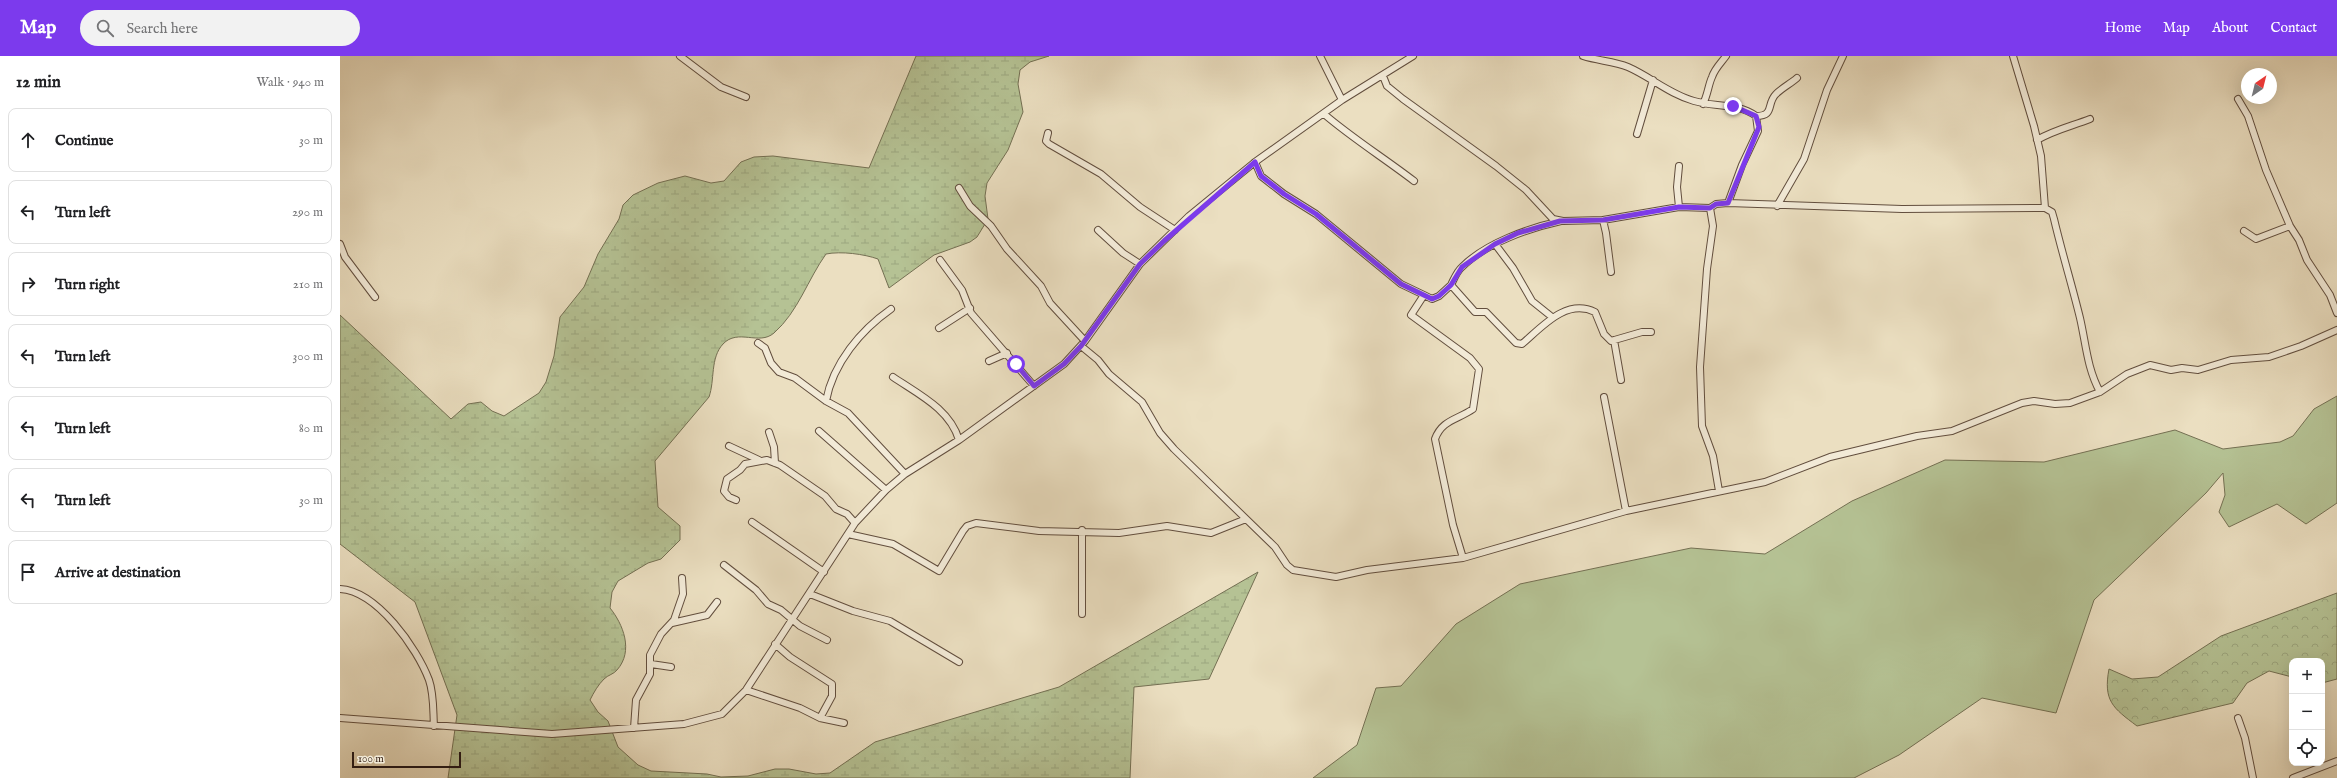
<!DOCTYPE html>
<meta charset="utf-8">
<style>
body{margin:0;font-family:"IM FELL English",serif;background:#f2f2f2;color:#202124}
.controls{position:absolute;right:12px;bottom:12px;display:grid;overflow:hidden;border-radius:8px;box-shadow:0 4px 16px #0002}
.controls button{width:36px;height:36px;display:grid;place-items:center;padding:0;border:0;border-bottom:1px solid #e0e0e0;background:#fff;color:#202124;font:20px sans-serif}
.compass{position:absolute;left:1901px;top:12px;width:36px;height:36px;border-radius:50%;background:#fff;box-shadow:0 4px 16px #0002;rotate:35deg}
.scale{position:absolute;left:12px;bottom:10px;width:109px;box-sizing:border-box;padding-left:4px;border:2px solid #341e12;border-top:0;font-size:11px;line-height:14px;white-space:nowrap;color:#341e12;-webkit-text-stroke:3px #f2ead7;paint-order:stroke}
.stop{position:absolute;width:12px;height:12px;margin:-9px;border:3px solid #7c3aed;border-radius:50%;background:#fff}
.stop.end{background:#7c3aed;border-color:#fff;box-shadow:0 1px 4px #0008}
.list{margin:0;padding:0;list-style:none}
h2{display:flex;justify-content:space-between;align-items:center;height:52px;margin:0;padding:0 16px;font-size:17px}
h2 small{font-size:13px;font-weight:400;color:#757577}
.list li{display:grid;grid-template-columns:26px 1fr auto;gap:12px;align-items:center;box-sizing:border-box;height:64px;margin:0 8px 8px;padding:0 8px;border:1px solid #e0e0e0;border-radius:8px}
.list b{display:block;font-size:15px;white-space:nowrap}
.list em{font-size:13px;font-style:normal;color:#757577}
.icon{flex:none;width:22px;height:22px;fill:none;stroke:currentColor;stroke-width:2;stroke-linecap:round;stroke-linejoin:round}
.map{position:relative;flex:none;width:1997px;height:722px;overflow:hidden}
header{display:flex;align-items:center;gap:24px;box-sizing:border-box;height:56px;padding:0 20px;background:#7c3aed;color:#fff}
header strong{font-size:19px}
nav{display:flex;gap:22px;margin-inline-start:auto;font-size:14px}
.search{width:280px;height:36px;background:#f2f2f2;display:flex;align-items:center;gap:10px;box-sizing:border-box;padding:0 14px;border-radius:22px;color:#757577;font-size:15px}
main{display:flex}
aside{flex:1;background:#fff}
.map>svg:first-child{display:block}
.green{fill:#b5c294;stroke:#747053}
.forest{fill:url(#forest-crowns);stroke:#747053}
.wetland{fill:url(#wetland-marsh);stroke:#747053}
.lines{fill:none;stroke-linecap:round;stroke-linejoin:round}
.minor-casing{stroke:#624e3e;stroke-width:8}
.minor{stroke:#f2ead7;stroke-width:6}
.route{stroke:#7c3aed;stroke-width:5}
</style>
<header>
<strong>Map</strong>
<div class="search"><svg class="icon" aria-label="search" viewBox="0 0 24 24"><circle cx="10" cy="10" r="6"/><path d="M15 15l6 6"/></svg>Search here</div>
<nav><a>Home</a><a>Map</a><a>About</a><a>Contact</a></nav>
</header>
<main>
<aside>
<h2>12 min<small>Walk · 940 m</small></h2>
<ul class="list">
<li><svg class="icon" aria-label="ahead" viewBox="0 0 24 24"><path d="M12 20V5M6 11l6-6 6 6"/></svg><div><b>Continue</b></div><em>30 m</em></li>
<li><svg class="icon" aria-label="left" viewBox="0 0 24 24"><path d="M17 20v-9H6M10 6l-5 5 5 5"/></svg><div><b>Turn left</b></div><em>290 m</em></li>
<li><svg class="icon" aria-label="right" viewBox="0 0 24 24"><path d="M7 20v-9h11M14 6l5 5-5 5"/></svg><div><b>Turn right</b></div><em>210 m</em></li>
<li><svg class="icon" aria-label="left" viewBox="0 0 24 24"><path d="M17 20v-9H6M10 6l-5 5 5 5"/></svg><div><b>Turn left</b></div><em>300 m</em></li>
<li><svg class="icon" aria-label="left" viewBox="0 0 24 24"><path d="M17 20v-9H6M10 6l-5 5 5 5"/></svg><div><b>Turn left</b></div><em>80 m</em></li>
<li><svg class="icon" aria-label="left" viewBox="0 0 24 24"><path d="M17 20v-9H6M10 6l-5 5 5 5"/></svg><div><b>Turn left</b></div><em>30 m</em></li>
<li><svg class="icon" aria-label="arrive" viewBox="0 0 24 24"><path d="M6 21V4h12l-3 4 3 4H6"/></svg><div><b>Arrive at destination</b></div></li>
</ul>
</aside>
<div class="map">
<svg width="1997" height="722" viewBox="0 0 1997 722">
<defs>
<pattern id="forest-crowns" width="20" height="18" patternUnits="userSpaceOnUse"><rect width="20" height="18" fill="#b5c294"/><path d="M2 6a3 3 0 1 1 6 0M12 15a3 3 0 1 1 6 0" fill="none" stroke="#9ca67f"/></pattern>
<pattern id="wetland-marsh" width="20" height="14" patternUnits="userSpaceOnUse"><rect width="20" height="14" fill="#b5c294"/><path d="M1 5h8M5 5V1M11 12h8M15 12V8" fill="none" stroke="#9ca67f"/></pattern>
</defs>
<rect width="100%" height="100%" fill="#ebdfc1"/>
<filter id="stains"><feTurbulence type="fractalNoise" baseFrequency=".005" numOctaves="4"/><feColorMatrix values="0 0 0 0 .2 0 0 0 0 .09 0 0 0 0 .02 0 0 0 .5 -.17"/></filter>
<radialGradient id="worn" r=".72"><stop offset=".6" stop-color="#630" stop-opacity="0"/><stop offset="1" stop-color="#630" stop-opacity=".3"/></radialGradient>
<path class="green" d="M 1997,340 L 1997,447 L 1966,468 L 1937,448 L 1889,471 L 1879,456 L 1885,439 L 1883,417 L 1866,437 L 1754,544 L 1716,657 L 1642,642 L 1559,699 L 1514,722 L 973,722 L 1017,689 L 1036,632 L 1061,630 L 1116,568 L 1180,528 L 1351,492 L 1425,498 L 1512,445 L 1605,404 L 1704,406 L 1835,374 L 1883,393 L 1940,386 L 1953,380 L 1974,353 Z"/>
<path class="forest" d="M 1997,537 L 1997,623 L 1982,627 L 1982,605 L 1952,605 L 1952,621 L 1929,615 L 1907,627 L 1893,647 L 1797,670 C 1773,652 1763,645 1769,613 L 1792,623 L 1818,621 L 1881,580 Z"/>
<path class="wetland" d="M 576,0 L 709,0 L 690,6 L 680,14 L 678,28 L 683,56 L 668,94 L 647,127 L 645,140 L 648,163 L 637,181 L 630,186 L 594,199 L 549,232 L 538,203 C 524,198 501,195 486,198 C 468,223 458,256 434,277 C 419,290 398,272 383,288 C 370,302 375,324 369,341 L 315,405 L 318,451 L 340,470 L 340,484 L 321,503 L 308,507 L 278,525 L 272,536 L 270,552 C 283,568 294,595 277,614 C 274,618 268,619 264,623 C 258,629 254,636 250,644 L 258,656 L 268,665 L 278,691 L 298,709 L 311,715 L 367,718 L 381,721 L 408,720 L 435,713 L 449,713 L 476,718 L 490,717 L 535,686 L 719,631 L 918,516 L 869,623 L 794,631 L 790,722 L 108,722 L 117,659 L 75,546 L 0,488 L 0,259 L 111,363 L 128,348 L 141,346 L 152,355 L 164,360 L 199,337 L 206,326 L 214,300 L 220,261 L 244,231 L 258,198 L 279,163 L 283,149 L 293,139 L 318,127 L 345,120 L 371,127 L 384,125 L 401,106 L 414,101 L 433,100 L 529,112 Z"/>
<g class="lines">
<g class="minor-casing">
<path id="minor" d="M 340,0 L 381,31 L 406,41
M 980,0 L 1002,44
M 1243,0 C 1258,5 1274,5 1288,11 C 1311,21 1329,38 1354,45 C 1374,51 1398,47 1416,60 L 1418,75 L 1402,109 L 1388,147
M 1043,20 L 1047,30 L 1063,43 L 1156,110 L 1186,134 L 1213,163 L 1223,165 L 1263,164 L 1339,151 L 1370,152 L 1373,170 L 1367,213 L 1360,311 L 1362,370 L 1373,400 L 1379,435
M 1898,43 L 1908,60 L 1926,114 L 1950,170 L 1959,184 L 1967,204 L 1990,239 L 1997,257
M 1363,48 C 1368,38 1368,30 1372,21 C 1375,12 1381,7 1386,0
M 984,58 C 1012,82 1044,102 1074,125
M 1416,60 C 1435,60 1426,48 1436,38 C 1442,32 1450,28 1457,22
M 708,77 L 706,85 L 709,88 L 761,118 L 800,151 L 835,174
M 1297,78 L 1313,24
M 1697,84 C 1714,74 1732,70 1750,63
M 915,106 L 921,120 L 944,138 L 976,158 L 1061,228 L 1084,239 L 1071,259 L 1130,302 L 1139,313 L 1133,353 C 1117,364 1102,364 1095,383 L 1113,469 L 1123,502
M 1339,110 L 1337,131 L 1339,151
M 619,132 L 630,150 L 651,170 L 667,193 L 701,230 L 710,247 L 745,285
M 1437,150 L 1464,103 L 1487,34 L 1503,0
M 1370,152 L 1376,148 L 1388,147 L 1562,153 L 1705,152 L 1701,100 L 1694,70 L 1673,0
M 1705,152 L 1712,156 L 1714,163 C 1722,197 1732,229 1740,262 C 1746,288 1747,312 1760,336
M 1263,164 L 1266,177 L 1271,216
M 758,174 L 783,197 L 800,208
M 1904,175 L 1916,183 L 1950,170
M 0,188 L 5,201 L 35,241
M 1155,188 L 1173,212 L 1192,245 L 1212,261
M 600,204 L 622,234 L 631,257 L 694,330
M 1111,229 C 1114,223 1117,215 1122,211 C 1146,187 1189,172 1221,165
M 1084,239 L 1092,243 L 1099,240 L 1111,229 L 1135,256 L 1146,256 L 1176,287 L 1182,288 C 1202,271 1226,242 1255,256 L 1264,278 L 1271,285 L 1302,276 L 1311,276
M 599,272 L 630,252
M 1274,284 L 1281,324
M 418,287 L 425,292 L 431,307 L 439,316 L 455,322 L 486,345 L 508,357 L 565,418
M 741,290 L 758,304 L 769,318 L 802,346 L 820,377 L 834,393 L 935,491 L 947,509 L 953,514 L 996,521 L 1027,514 L 1123,502 L 1286,455 L 1425,426 L 1490,401 L 1577,380 L 1612,375 L 1682,347 L 1694,345 L 1715,348 L 1730,347 L 1760,336 L 1787,318 L 1810,309 L 1831,314 L 1842,312 L 1858,314 L 1891,304 L 1929,301 L 1961,290 L 1997,274
M 649,305 L 667,297
M 553,321 C 578,338 610,353 619,384
M 1264,341 L 1286,455
M 486,345 C 493,307 521,274 551,253
M 479,375 L 546,434
M 429,376 L 434,391 L 435,407
M 389,390 L 419,404
M 396,444 L 389,441 L 384,435 L 387,423 L 400,414 L 405,408 L 427,404 L 440,409 L 485,440 L 496,453 L 507,458 L 515,467
M 412,466 L 484,516
M 742,474 L 742,558
M 508,478 L 553,488 L 599,515 L 623,475 L 627,470 L 636,467 L 699,475 L 779,477 L 827,470 L 871,477 L 906,463
M 384,509 L 416,534 L 428,548 L 441,554 L 460,570 L 487,584
M 0,533 C 37,535 77,592 89,624 C 94,638 93,655 94,670
M 470,538 L 513,555 L 550,565 L 619,606
M 332,567 L 367,559 L 377,546
M 435,588 L 450,601 L 492,628 L 492,640 L 480,662
M 311,608 L 331,611
M 406,634 L 460,652 L 480,662 L 504,667
M 0,662 L 212,678 L 344,668 L 382,658 L 406,634 L 515,467 L 546,434 L 565,418 L 619,384 L 724,308 L 745,285 L 800,208 L 849,160 L 915,106 L 1002,44 L 1073,0
M 1898,662 L 1905,682 L 1913,722
M 294,672 L 296,644 L 310,618 L 310,599 L 321,578 L 334,564 L 343,538 L 342,522
M 1953,722 L 1997,705"/>
</g>
<use href="#minor" class="minor"/>
</g>
<g class="lines">
<path class="route" d="M 676,308 L 694,330 L 724,308 L 741,290 L 800,208 L 824,185 L 915,106 L 921,120 L 944,138 L 976,158 L 1061,228 L 1092,243 L 1099,240 L 1111,229 L 1122,211 L 1155,188 L 1178,177 L 1220,165 L 1263,164 L 1339,151 L 1370,152 L 1376,148 L 1388,147 L 1419,71 L 1416,60 L 1393,50"/>
</g>
<rect width="100%" height="100%" filter="url(#stains)"/>
<rect width="100%" height="100%" fill="url(#worn)"/>
</svg>
<div class="controls">
<button>+</button>
<button>−</button>
<button><svg class="icon" aria-label="locate" viewBox="0 0 24 24"><circle cx="12" cy="12" r="6"/><path d="M12 2v4M12 18v4M2 12h4M18 12h4"/></svg></button>
</div>
<svg class="compass" viewBox="-18 -18 36 36"><path d="M0-13l5 13h-10z" fill="#e53935"/><path d="M0 13l5-13h-10z" fill="#757577"/></svg>
<div class="scale">100 m</div>
<div class="stop" style="left:676px;top:308px"></div>
<div class="stop end" style="left:1393px;top:50px"></div>
</div>
</main>
